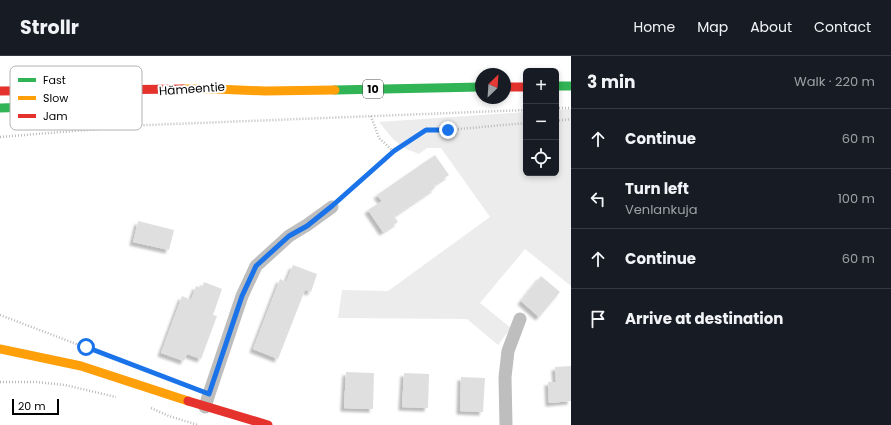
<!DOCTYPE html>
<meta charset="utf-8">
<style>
body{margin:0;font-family:Poppins,sans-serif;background:#20242c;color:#f1f3f6}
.controls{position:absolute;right:12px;top:12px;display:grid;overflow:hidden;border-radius:6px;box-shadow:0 2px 6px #0003}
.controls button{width:36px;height:36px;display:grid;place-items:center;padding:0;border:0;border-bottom:1px solid #363941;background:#171b24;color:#f1f3f6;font:20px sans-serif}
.compass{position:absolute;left:475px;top:12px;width:36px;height:36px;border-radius:50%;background:#171b24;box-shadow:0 2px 6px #0003;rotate:25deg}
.scale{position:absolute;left:12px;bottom:10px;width:47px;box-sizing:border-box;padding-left:4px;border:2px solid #000;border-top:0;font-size:11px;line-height:14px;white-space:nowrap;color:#000;-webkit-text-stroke:3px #fff;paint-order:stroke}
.stop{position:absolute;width:12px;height:12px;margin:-9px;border:3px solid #1a73e8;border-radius:50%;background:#fff}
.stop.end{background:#1a73e8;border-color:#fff;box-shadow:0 1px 4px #0008}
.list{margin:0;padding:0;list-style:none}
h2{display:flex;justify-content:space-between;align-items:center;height:52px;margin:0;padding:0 16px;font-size:17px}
h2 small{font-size:13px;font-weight:400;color:#9ea1a6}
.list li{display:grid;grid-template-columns:26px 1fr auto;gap:12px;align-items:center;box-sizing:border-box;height:60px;padding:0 16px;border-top:1px solid #363941}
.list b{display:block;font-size:15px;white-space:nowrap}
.list p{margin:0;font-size:13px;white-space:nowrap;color:#9ea1a6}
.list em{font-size:13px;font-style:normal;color:#9ea1a6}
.icon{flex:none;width:22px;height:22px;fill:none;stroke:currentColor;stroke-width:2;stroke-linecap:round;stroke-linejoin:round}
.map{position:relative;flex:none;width:571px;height:369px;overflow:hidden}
header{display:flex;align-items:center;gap:24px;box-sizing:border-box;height:56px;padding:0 20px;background:#171b24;border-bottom:1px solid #363941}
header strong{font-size:19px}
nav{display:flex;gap:22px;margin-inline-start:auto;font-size:14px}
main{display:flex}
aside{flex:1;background:#171b24}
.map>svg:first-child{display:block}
.green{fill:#ececec}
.building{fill:#dfdfdf;filter:url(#shadow)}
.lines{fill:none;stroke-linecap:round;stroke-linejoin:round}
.path{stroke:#b9b9b9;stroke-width:2.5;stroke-dasharray:1 2;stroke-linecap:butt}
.street{stroke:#bebebe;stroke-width:13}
.fast{stroke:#30b455;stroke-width:9}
.slow{stroke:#ff9f0a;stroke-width:9}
.jam{stroke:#e5322d;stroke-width:9}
.route{stroke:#1a73e8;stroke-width:5}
.labels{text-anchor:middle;stroke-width:4;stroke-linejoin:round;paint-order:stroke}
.shield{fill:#fff;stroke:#4c4c4c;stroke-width:1}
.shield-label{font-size:11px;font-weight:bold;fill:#000}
.street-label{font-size:12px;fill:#000;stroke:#fff}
.key{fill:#fff;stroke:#b2b2b2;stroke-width:1}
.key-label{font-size:11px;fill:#000}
</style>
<header>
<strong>Strollr</strong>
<nav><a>Home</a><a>Map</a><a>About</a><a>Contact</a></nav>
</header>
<main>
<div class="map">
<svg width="571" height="369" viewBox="0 0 571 369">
<defs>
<filter id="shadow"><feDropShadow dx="-3.5" dy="3.5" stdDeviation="1" flood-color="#0004"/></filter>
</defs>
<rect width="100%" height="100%" fill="#fff"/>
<path class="green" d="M 571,53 L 571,230 L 525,193 L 480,247 L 511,272 L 498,289 L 467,263 L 338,262 L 342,234 L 388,235 L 490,161 L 441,92 L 427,92 L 419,98 L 404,92 L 393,83 L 379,66 L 526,56 L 526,117 L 556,117 L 556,54 Z"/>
<path class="building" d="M 435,99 L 449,119 L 434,129 L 435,132 L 394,160 L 398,166 L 383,176 L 368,154 L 382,145 L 377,139 Z
M 138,165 L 174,174 L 169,194 L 133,186 Z
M 293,209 L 317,218 L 311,236 L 305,234 L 278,303 L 253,293 L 280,223 L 286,226 Z
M 541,220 L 560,236 L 539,261 L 521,245 Z
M 204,226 L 222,233 L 213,259 L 217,260 L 201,303 L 187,298 L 184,305 L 161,297 L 182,240 L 191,244 L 196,230 L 202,232 Z
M 571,310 L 571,345 L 549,347 L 548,326 L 556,326 L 555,311 Z
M 346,316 L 374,317 L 373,353 L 344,352 Z
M 404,317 L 429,318 L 428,352 L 402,351 Z
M 461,321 L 485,322 L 483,356 L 460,355 Z"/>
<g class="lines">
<path class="path" d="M 556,52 L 571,52
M 371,60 L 379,82 L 393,95
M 556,65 L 571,63
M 0,81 L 148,69 L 526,54
M 341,142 L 393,95 L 427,74 L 448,74 L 526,67
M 0,259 L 108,300
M 0,326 L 36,326 L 65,329 L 116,341
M 151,352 L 169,360 L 198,369"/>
<path class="street" d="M 205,351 L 209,338 L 242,240 L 256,210 L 289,180 L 307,169 L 332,151
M 506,369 L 505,321 L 508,295 L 520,263"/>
<path class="fast" d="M 556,30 L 571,30
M 335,34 L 481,31
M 0,52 L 131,48"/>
<path class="slow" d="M 183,33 L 216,33 L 265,35 L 335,34
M 0,293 L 81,310 L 188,345"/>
<path class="jam" d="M 505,31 L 526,31
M 0,35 L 183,33
M 188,345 L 268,369"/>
</g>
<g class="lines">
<path class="route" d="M 86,291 L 209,338 L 242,240 L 256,210 L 289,180 L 307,170 L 332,150 L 394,95 L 426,74 L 448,74"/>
</g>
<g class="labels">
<rect class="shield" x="363" y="24" width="20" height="18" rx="3"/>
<g class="shield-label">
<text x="373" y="37">10</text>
</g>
<g class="street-label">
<text transform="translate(192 33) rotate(-4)" y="4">Hämeentie</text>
</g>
</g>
<rect x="10" y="10" width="132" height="64" rx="6" class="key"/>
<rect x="18" y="22" width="18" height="4" fill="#30b455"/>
<rect x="18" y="40" width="18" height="4" fill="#ff9f0a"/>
<rect x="18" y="58" width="18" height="4" fill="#e5322d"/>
<g class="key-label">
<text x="43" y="28">Fast</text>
<text x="43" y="46">Slow</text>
<text x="43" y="64">Jam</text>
</g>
</svg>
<div class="controls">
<button>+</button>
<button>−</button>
<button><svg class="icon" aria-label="locate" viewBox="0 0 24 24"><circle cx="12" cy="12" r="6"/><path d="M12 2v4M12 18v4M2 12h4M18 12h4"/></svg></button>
</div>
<svg class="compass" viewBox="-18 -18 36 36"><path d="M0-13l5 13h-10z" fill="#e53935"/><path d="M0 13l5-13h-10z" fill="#9ea1a6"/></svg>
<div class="scale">20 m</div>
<div class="stop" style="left:86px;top:291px"></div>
<div class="stop end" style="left:448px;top:74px"></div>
</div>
<aside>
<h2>3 min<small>Walk · 220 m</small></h2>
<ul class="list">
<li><svg class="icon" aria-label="ahead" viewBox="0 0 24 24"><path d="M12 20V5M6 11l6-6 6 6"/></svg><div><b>Continue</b></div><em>60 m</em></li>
<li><svg class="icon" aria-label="left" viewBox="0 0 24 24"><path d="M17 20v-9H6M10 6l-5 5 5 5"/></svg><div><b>Turn left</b><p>Venlankuja</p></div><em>100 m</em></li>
<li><svg class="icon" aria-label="ahead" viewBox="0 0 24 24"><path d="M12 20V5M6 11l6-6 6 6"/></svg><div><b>Continue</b></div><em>60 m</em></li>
<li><svg class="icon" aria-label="arrive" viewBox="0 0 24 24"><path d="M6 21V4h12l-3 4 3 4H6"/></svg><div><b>Arrive at destination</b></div></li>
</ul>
</aside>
</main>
